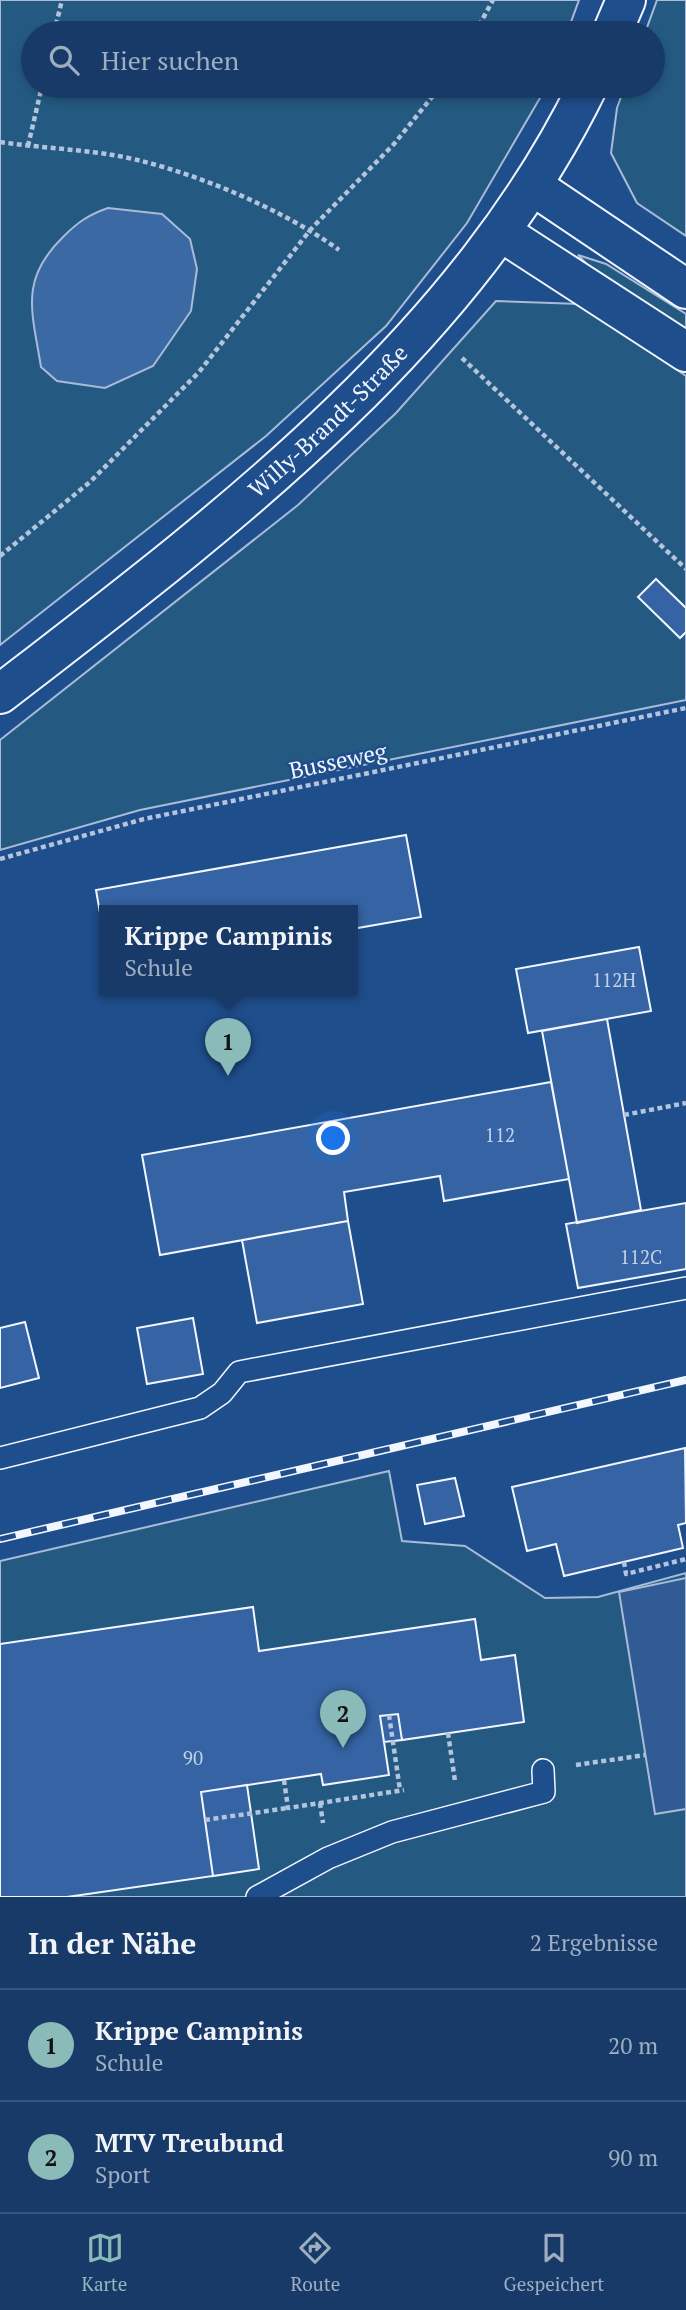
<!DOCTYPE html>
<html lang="de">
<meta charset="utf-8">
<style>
body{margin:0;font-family:"PT Serif",serif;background:#20416f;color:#f1f3f6}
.you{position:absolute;left:334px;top:1139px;width:24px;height:24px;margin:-18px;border:5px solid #fff;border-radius:50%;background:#1a73e8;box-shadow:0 0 0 10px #1a73e833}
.badge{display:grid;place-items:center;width:46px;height:46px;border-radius:50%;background:#8bbbb9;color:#111;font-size:23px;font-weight:700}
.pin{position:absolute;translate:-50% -58px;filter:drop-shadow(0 2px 4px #0008)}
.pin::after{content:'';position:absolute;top:37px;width:24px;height:21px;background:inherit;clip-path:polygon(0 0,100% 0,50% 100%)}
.popup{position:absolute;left:99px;top:905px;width:259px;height:91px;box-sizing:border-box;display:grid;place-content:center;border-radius:0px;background:#173a69;filter:drop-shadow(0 2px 5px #0005);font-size:23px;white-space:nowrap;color:#9eadc0}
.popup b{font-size:26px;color:#f1f3f6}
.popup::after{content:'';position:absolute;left:50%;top:100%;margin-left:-14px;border:14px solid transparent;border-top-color:#173a69}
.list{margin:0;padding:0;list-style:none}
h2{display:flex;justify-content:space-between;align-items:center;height:91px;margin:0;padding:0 28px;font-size:30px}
h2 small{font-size:23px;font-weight:400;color:#9eadc0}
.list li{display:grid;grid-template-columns:46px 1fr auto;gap:21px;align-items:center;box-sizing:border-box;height:112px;padding:0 28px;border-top:2px solid #36547d}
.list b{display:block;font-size:26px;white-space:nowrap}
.list p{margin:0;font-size:23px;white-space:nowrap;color:#9eadc0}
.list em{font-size:23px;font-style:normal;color:#9eadc0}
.icon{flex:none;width:38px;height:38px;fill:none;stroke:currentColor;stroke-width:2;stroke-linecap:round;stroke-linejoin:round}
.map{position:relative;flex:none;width:686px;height:1897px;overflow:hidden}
.search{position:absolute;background:#173a69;box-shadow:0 4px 10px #0003;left:21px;right:21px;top:21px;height:77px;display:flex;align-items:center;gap:18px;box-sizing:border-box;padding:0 24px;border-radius:38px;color:#9eadc0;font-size:26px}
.sheet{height:315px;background:#173a69}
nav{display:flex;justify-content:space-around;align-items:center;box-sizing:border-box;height:98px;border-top:2px solid #36547d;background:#173a69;font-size:19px;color:#9eadc0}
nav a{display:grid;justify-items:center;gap:4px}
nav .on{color:#8bbbb9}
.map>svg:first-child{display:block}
.green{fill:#245a82;stroke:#a8bbd7;stroke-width:2}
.parking{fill:#305b95;stroke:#a8bbd7;stroke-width:2}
.water{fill:#3b69a3;stroke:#a8bbd7;stroke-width:2}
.building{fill:#3563a3;stroke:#f2f6ff;stroke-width:2}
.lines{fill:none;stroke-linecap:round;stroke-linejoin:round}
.lane-casing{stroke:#f2f6ff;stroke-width:24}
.secondary-casing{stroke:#f2f6ff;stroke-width:42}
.path{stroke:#b3c4dc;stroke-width:4.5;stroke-dasharray:5 3.5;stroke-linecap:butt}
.lane{stroke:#1f4e8c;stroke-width:21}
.secondary{stroke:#1f4e8c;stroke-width:38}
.rail-casing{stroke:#f2f6ff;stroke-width:8}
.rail{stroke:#1f4e8c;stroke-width:5;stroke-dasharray:16;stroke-linecap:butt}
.labels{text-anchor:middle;stroke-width:5;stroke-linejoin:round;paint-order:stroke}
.number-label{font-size:19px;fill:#c3d1e8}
.street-label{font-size:23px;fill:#f2f6ff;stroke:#1f4e8c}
</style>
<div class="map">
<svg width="686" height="1897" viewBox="0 0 686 1897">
<rect width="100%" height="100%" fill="#1f4e8c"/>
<path class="green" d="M 0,0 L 579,0 L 567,33 L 33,33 L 33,86 L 547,86 L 467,223 L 386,326 L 266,436 L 0,645 Z
M 657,0 L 686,0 L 686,236 L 637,203 L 611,153 L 617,108 L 625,86 L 653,86 L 653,33 L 645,33 Z
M 578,255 L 606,264 L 686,314 L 686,333 L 597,275 Z
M 496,301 L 580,304 L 686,376 L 686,700 L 140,810 L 0,850 L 0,740 L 298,505 L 396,413 Z
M 389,1471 L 402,1541 L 465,1546 L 545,1598 L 598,1597 L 686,1573 L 686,1897 L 0,1897 L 0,1561 Z"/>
<path class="parking" d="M 686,1578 L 686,1809 L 655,1814 L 619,1592 Z"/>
<path class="water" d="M 108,208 L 162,214 L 190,239 L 197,269 L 191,311 L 153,366 L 105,388 L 57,381 L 41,367 C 32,311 19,280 63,237 C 78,222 88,215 108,208 Z"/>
<path class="building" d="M 656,579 L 686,608 L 686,632 L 680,638 L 638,597 Z
M 406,835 L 421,917 L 352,929 L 352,910 L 104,910 L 104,936 L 96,890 Z
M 639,947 L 651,1011 L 528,1033 L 516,969 Z
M 607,1019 L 641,1210 L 577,1223 L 542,1031 Z
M 551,1082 L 569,1179 L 444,1201 L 440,1176 L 344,1192 L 348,1221 L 160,1255 L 142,1155 Z
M 686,1203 L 686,1269 L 578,1288 L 566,1224 Z
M 348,1221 L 363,1304 L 257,1323 L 242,1240 Z
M 193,1318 L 203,1374 L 147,1384 L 137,1328 Z
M 25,1322 L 39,1378 L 0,1388 L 0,1328 Z
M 685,1448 L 686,1523 L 678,1525 L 683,1548 L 564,1576 L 556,1544 L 527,1551 L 512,1487 Z
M 455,1478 L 464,1516 L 425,1524 L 417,1485 Z
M 253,1607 L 259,1651 L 475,1619 L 481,1660 L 515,1655 L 524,1722 L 402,1740 L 398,1714 L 380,1716 L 389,1775 L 323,1785 L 321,1774 L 201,1792 L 213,1876 L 67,1897 L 0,1897 L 0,1644 Z
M 398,1714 L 402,1740 L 384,1742 L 380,1716 Z
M 247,1785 L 259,1869 L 213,1876 L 201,1792 Z"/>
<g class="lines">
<g class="lane-casing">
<path id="lane" d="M 0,1458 L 200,1408 L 222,1393 L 239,1372 L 686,1288
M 257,1897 L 328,1858 L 392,1832 L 544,1792 L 543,1770"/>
</g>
<g class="secondary-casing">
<g id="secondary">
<path d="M 612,33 L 626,0"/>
<path d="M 533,186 L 686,289"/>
<path d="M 501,232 L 686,352"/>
<path id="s1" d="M 0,694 C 223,522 462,344 588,86"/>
</g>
</g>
<path class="path" d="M 54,33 L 62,0
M 475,33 L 493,0
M 0,142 C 35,147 71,149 107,154 C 179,165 280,207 339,250
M 28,146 L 42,86
M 462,358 L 686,569
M 0,556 L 90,482 L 199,372 L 311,229 L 394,144 L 441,86
M 0,859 L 144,819 L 686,708
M 624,1115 L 686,1103
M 624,1562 L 626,1574 L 686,1559
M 389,1715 L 400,1790
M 448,1733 L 455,1781
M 576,1765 L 645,1755
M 284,1780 L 288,1808 L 404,1790
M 320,1803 L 323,1823
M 205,1820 L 288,1808"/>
<use href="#lane" class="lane"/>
<use href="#secondary" class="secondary"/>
<g class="rail-casing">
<path id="rail" d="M 0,1539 L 686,1380"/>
</g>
<use href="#rail" class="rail"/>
</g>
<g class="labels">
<g class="number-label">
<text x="614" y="987">112H</text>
<text x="500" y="1142">112</text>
<text x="641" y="1264">112C</text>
<text x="193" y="1765">90</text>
</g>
<g class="street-label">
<text dy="8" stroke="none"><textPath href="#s1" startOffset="427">Willy-Brandt-Straße</textPath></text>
<text transform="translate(338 761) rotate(-12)" y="8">Busseweg</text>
</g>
</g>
</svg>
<div class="you"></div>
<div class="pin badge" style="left:228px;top:1076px">1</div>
<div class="popup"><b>Krippe Campinis</b>Schule</div>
<div class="pin badge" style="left:343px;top:1748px">2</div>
<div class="search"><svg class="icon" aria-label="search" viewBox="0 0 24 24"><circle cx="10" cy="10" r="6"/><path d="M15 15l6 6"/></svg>Hier suchen</div>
</div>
<section class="sheet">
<h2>In der Nähe<small>2 Ergebnisse</small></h2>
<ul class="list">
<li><span class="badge">1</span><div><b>Krippe Campinis</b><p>Schule</p></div><em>20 m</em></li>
<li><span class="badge">2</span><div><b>MTV Treubund</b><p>Sport</p></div><em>90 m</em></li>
</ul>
</section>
<nav>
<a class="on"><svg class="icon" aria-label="map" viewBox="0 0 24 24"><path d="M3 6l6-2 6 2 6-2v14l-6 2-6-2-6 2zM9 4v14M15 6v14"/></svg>Karte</a>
<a><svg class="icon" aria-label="directions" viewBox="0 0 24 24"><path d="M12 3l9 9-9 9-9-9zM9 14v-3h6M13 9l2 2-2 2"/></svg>Route</a>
<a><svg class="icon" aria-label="saved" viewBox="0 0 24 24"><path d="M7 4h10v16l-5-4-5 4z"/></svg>Gespeichert</a>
</nav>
